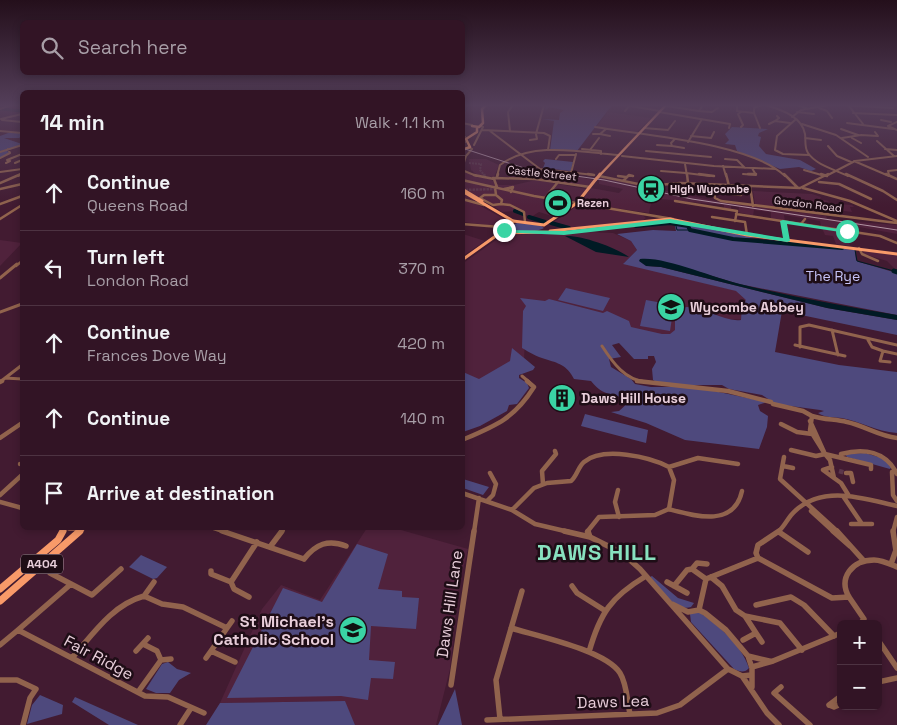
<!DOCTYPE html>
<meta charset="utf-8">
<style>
body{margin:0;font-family:"Space Grotesk",sans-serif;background:#3d2132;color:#f1f3f6}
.controls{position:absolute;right:15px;bottom:15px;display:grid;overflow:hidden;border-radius:8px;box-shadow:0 2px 8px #0003}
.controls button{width:45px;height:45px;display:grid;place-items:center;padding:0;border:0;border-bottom:1px solid #4d3342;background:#321425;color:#f1f3f6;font:25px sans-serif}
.stop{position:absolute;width:15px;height:15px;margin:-11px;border:4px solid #3ad4a4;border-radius:50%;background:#fff}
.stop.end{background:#3ad4a4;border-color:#fff;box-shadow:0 1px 5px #0008}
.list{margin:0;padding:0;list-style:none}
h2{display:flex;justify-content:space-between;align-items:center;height:65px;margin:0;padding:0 20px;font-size:21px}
h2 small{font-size:16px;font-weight:400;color:#a89ea7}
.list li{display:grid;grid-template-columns:32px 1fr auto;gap:15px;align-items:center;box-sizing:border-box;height:75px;padding:0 20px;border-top:1px solid #4d3342}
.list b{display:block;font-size:19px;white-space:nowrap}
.list p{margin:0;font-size:16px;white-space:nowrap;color:#a89ea7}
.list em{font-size:16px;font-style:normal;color:#a89ea7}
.icon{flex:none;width:28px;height:28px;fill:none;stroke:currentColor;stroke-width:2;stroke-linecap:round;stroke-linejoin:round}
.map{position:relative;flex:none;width:897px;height:725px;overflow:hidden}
.search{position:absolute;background:#321425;box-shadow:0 2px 8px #0003;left:20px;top:20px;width:445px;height:55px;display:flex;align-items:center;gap:12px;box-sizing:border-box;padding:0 18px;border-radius:8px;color:#a89ea7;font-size:19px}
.panel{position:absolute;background:#321425;box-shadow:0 2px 8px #0003;left:20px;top:90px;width:445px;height:440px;border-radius:8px}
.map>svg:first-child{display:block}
.built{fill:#50223c}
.green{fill:#4e497d}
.water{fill:#011a24}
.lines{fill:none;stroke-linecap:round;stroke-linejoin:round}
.stream{stroke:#011a24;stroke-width:1}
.river-far2{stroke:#011a24;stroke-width:3}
.river-far1{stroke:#011a24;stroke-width:4}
.river{stroke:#011a24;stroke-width:5}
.minor-tunnel-far2{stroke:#5b364a;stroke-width:2;stroke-dasharray:2 1;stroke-linecap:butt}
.minor-tunnel-far1{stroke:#5b364a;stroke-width:2.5;stroke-dasharray:2.5 1;stroke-linecap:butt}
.minor-tunnel{stroke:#5b364a;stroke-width:4.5;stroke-dasharray:4.5 2.5;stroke-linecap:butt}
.minor-far4{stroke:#91634d;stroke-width:2}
.minor-far3{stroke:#91634d;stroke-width:2.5}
.minor-far2{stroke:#91634d;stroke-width:3}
.minor-far1{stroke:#91634d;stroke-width:4.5}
.minor{stroke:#91634d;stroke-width:5.5}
.major-far3{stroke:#f89a69;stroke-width:2.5}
.major-far2{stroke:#f89a69;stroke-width:3}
.major-far1{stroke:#f89a69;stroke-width:5}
.major{stroke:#f89a69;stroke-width:7}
.rail{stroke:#b294a3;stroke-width:1}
.major-bridge{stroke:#f89a69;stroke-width:3}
.route{fill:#3ad4a4}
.labels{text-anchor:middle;stroke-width:5;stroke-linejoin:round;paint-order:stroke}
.far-street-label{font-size:11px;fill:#e8ceda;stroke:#1e0d16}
.far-poi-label{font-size:11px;font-weight:bold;fill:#e8ceda;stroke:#1e0d16;text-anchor:start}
.shield{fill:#1e0d16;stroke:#ab949f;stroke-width:1}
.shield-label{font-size:12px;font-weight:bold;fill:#e8ceda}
.park-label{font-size:14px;fill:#c6c3f8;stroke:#1e0d16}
.poi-label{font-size:14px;font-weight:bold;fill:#e8ceda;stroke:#1e0d16;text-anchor:start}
.near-street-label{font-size:16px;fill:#e8ceda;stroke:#1e0d16}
.near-poi-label{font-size:16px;font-weight:bold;fill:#e8ceda;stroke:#1e0d16;text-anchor:end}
.near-district-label{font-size:22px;font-weight:bold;letter-spacing:1px;fill:#88e1bf;stroke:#1e0d16}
</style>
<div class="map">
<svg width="897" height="725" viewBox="0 0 897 725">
<rect width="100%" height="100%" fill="#421b31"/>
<path class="built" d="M 608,112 L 651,118 L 636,133 L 596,127 Z
M 469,159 L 486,159 L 499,165 L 494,177 L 478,176 L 471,170 Z
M 462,171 L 469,172 L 472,176 L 488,178 L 499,185 L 514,185 L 536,180 L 586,189 L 575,203 L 567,208 L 556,206 L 551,210 L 560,214 L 555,217 L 539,212 L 531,217 L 517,211 L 502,212 L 482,198 L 474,201 L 463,199 Z
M 549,174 L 579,177 L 593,180 L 588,186 L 545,179 Z
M 599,177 L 716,201 L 826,216 L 827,218 L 844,221 L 897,225 L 897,234 L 854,226 L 854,232 L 821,226 L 820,221 L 784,215 L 785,221 L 771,219 L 771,212 L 754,210 L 753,216 L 738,212 L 739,207 L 731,206 L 731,209 L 724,208 L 724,205 L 690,202 L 652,198 L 649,213 L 580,203 L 591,188 L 619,193 L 623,189 L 599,184 Z
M 753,191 L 812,194 L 821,197 L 820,199 L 829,201 L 827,203 L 852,205 L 854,207 L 850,207 L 852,212 L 799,205 L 801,212 L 755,204 Z
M 463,200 L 475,203 L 508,221 L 495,226 L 463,222 Z
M 578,205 L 640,213 L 646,218 L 642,221 L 573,228 L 554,222 Z
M 822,228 L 846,232 L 850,246 L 836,244 L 833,236 L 825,235 Z
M 586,232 L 613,233 L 631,241 L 637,250 L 624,263 L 741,292 L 782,311 L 765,321 L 729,319 L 676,338 L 526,311 L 524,361 L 478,381 L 463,381 L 462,264 L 503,235 Z
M 463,234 L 485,241 L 463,256 Z
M 0,240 L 22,243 L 0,266 Z
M 862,251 L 897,255 L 897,271 L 887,261 L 864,254 Z
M 367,528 L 394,528 L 468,549 L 458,590 L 450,669 L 436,725 L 355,725 L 344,701 L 220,703 L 262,609 L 281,585 L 320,600 Z"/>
<path class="green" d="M 547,105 L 612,105 L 577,151 L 550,150 L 554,121 L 542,119 L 559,120 L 560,113 L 564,110 L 549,107 L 545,110 Z
M 732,127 L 768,129 L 759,133 L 758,136 L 761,137 L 759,146 L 766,154 L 800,160 L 816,169 L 811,171 L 799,167 L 780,169 L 737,151 L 735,145 L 725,144 L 729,140 L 725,134 Z
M 11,132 L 22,133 L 22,136 L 19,138 L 4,138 L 22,144 L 7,151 L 10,153 L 0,158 L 0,136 Z
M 545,159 L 573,162 L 571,171 L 543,168 L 545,163 L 543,161 Z
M 517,223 L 540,225 L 544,228 C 535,233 513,233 504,229 Z
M 683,223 L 755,238 L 728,238 L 700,231 L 727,239 L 855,250 L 856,260 L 859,262 L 897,273 L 897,315 L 739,284 L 679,266 L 644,259 L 648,266 L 661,267 L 827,308 L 897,320 L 897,335 L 782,311 L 775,352 L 839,365 L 897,372 L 897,433 C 875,431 862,422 842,418 C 834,417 825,418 818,413 L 824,411 L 820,410 L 776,404 L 762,395 L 729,389 L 722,385 L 662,385 L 653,380 L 652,369 L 656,362 L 654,356 L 648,356 L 648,359 L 634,359 L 619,343 L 612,345 L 621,357 L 609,359 L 611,367 L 631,379 L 635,384 L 651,387 L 695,387 L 767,402 L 758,405 L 760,411 L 768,416 L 767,427 L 759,449 L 685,440 L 646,423 L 611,412 L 619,411 L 629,402 C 619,392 606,400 591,381 L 574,379 C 567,365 558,363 545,359 C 537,357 529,352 522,348 L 523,311 L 526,306 L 520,298 L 545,301 L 549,299 L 603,313 L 607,311 L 629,321 L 631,327 L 662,334 L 670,334 L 675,330 L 675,310 C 697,299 720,323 741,320 L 742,306 L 746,300 L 736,291 L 623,264 L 637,250 L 631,241 L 617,234 L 653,230 L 676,231 L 675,226 Z
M 566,288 L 610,298 L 603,311 L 558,300 Z
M 646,300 L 674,305 L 670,331 L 640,326 Z
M 512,348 L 535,367 L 533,370 L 519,375 L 519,378 L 527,383 L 529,388 L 517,404 L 509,405 L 507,411 L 480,426 L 463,432 L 463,372 L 479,379 L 510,361 Z
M 585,414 L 648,430 L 646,443 L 581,426 Z
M 865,453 L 882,458 L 893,465 L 890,469 L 847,457 L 845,454 Z
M 463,479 L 489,487 L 483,495 L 463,488 Z
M 357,544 L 388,554 L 378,589 L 402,591 L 402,597 L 419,598 L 416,629 L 371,626 L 369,660 L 395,662 L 393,679 L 371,678 L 368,700 L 341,696 L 227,698 L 283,588 L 322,602 Z
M 141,555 L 167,567 L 157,578 L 153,579 L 129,567 Z
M 652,576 L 678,598 L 694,603 L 691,607 C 674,612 660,589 650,577 Z
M 698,611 C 718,625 741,644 749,668 C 745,673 740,672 734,669 L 691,622 L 690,614 Z
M 168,662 L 177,669 L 191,673 L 179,680 L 170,693 L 156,693 L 146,689 L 162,664 Z
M 455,689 L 462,725 L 438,725 Z
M 40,695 L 63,705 L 62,714 L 27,724 L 32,705 Z
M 75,697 L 138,725 L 109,725 L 72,702 Z
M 345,701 L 355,725 L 206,725 L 220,703 Z"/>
<path class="water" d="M 565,236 C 581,235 615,247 629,257 L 596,252 Z
M 640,259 C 664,256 714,278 740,284 C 792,297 844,306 897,315 L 897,320 L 827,308 L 661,267 L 646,266 L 639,261 Z"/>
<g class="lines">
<path class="stream" d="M 464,113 L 469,105
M 676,226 L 677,230 L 692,230
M 855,250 L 857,261 L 894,271"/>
<path class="river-far2" d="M 1,109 L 22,111"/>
<path class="river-far1" d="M 515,211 L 523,214
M 529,217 L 545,222
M 551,223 L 569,228
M 636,226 L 670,223 L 688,226 L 690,230 L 733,239 L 842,248"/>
<path class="river" d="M 894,271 L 897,272"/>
<path class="minor-tunnel-far2" d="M 469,163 L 481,164 L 480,170 L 485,176"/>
<path class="minor-tunnel-far1" d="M 484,174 L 485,176
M 462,190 L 496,189"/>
<path class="minor-tunnel" d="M 839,471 L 846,473"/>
<path class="minor-far4" d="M 498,105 L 538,105
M 737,105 L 737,111 L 754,113 L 754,108 L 761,105
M 766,105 C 781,110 802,116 805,134 C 806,140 804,147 808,153 C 816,165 836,170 848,176
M 797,105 L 806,108
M 843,105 L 893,108
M 630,106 L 660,111
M 666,106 L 699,111 L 703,105
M 849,106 L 863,124
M 819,108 L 827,111 L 832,118
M 0,109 L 11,105
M 462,111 L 464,105
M 625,111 L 630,105
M 699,111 L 712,112 L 718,108
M 659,112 L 730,124 L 729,128
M 741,112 L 738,114 L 743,125 L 741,127
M 797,112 L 814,114
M 754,113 L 760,128
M 853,113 L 897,115
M 777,116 L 779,118 L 775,121 L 790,123
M 792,117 L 801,110 L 828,105
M 1,119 L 22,114
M 2,120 L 22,122
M 795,120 L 777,136 L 775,150 L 783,154 L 809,155
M 881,120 L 891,122
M 897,122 L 888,126 L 897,130
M 462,123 L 472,125
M 847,123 L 893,129
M 769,124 L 775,121
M 802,124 L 836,135 L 868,157
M 595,127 C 643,135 751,143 785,176
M 644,128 L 668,130 L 675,121
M 841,129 L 858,135
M 482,130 L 544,133 L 550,136 L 548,150
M 0,131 L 22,133
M 490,131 L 540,169 L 594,175
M 510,131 L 508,112 L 513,105
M 593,134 L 600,134 L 606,129
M 600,134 L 610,136
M 691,136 L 711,138 L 714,132
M 462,138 L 465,137
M 805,138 L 821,140
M 842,138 L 861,135 L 878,136 L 875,132
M 852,138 L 861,143
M 530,140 L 537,139 L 536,134 L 544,105
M 674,140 L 671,143 L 672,146 L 684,148
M 877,141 L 894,156
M 462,142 L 465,142
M 688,142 L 702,119
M 474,145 L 483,127 L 480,126
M 657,145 L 672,146
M 828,146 L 837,156 L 851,162
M 582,149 L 601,151 L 601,154
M 885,149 L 897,150
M 590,150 L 599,138
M 646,151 L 711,157
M 0,152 L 22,145
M 622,156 L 714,166 L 776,169
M 0,158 L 10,153 L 8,149
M 556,159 L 559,155 L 576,155
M 725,159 L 737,160 L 745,168
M 854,161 L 889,176
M 6,163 L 10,161 L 7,160 L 22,154
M 15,163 L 22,160
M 685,164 L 687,176
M 723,166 L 726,176
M 462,169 L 466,156 L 472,149 L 470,148
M 462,170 L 474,175
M 804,170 L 825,176
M 661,171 L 686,173
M 0,172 L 22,169
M 571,173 L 576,154
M 686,173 L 710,176
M 743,174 L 756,175 L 752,168
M 474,175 L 477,176
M 889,175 L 888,171 L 897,170
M 18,176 L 22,174
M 497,176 L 500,165 C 532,141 581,152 618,155
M 628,176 L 631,176
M 826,176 L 855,161 L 897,156"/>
<path class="minor-far3" d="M 588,174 L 594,175
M 687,174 L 688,183
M 699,174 L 714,176
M 726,174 L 729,186
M 748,174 L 756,174
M 784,174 L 798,188
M 821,174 L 827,176
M 846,174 L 883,191 L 897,200
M 886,174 L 897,179
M 474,175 L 494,179 L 497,187
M 599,176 L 648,186 L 680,183 L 800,188 L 828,174
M 618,176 L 626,177
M 497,177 L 498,174
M 493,178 L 535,179 L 590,187
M 462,180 L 534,196 L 673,219
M 623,181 L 629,175 L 633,176
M 819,182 L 839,184 L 871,199
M 0,183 L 21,174
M 686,183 L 687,186 L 714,189
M 713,185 L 715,198 L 721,201 L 897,223
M 750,186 L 753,206
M 495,187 L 496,195
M 803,188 L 850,201 L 897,221
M 0,189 L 22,184
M 504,189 L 513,187 L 511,192
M 714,192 L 741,195 L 741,191 L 747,192
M 484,195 L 496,195 L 502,200 L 501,204 L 493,205 L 480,198 Z
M 545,198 L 558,182
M 462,199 L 484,205
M 675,201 L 737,211 L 735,221
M 0,204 L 22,196
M 501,204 L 510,205 L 524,212 L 525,222
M 736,214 L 880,236 L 897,243
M 712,217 L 745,222 L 747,235
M 0,219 L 22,205
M 783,221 L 787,241
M 462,224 L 500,227
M 801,224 L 805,219
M 859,248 L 862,254 L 878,261
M 16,266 L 22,261"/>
<path class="minor-far2" d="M 0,278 L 17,264
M 0,312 L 22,304
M 832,330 L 838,355
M 868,340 L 872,347 L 883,351
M 795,345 L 845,356
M 602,346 C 613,363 625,380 646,382
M 800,347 L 800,327 L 809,325 L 897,345
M 890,362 L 880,361 L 883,351 L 897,354
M 522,376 L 529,382
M 5,378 L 22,379
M 0,382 L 22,365"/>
<path class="minor-far1" d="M 637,381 L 728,391 L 771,402
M 0,382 L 2,381
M 773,404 L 803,411 L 812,416
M 810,421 L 824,452
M 781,424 L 797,432 L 812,434
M 0,438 L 22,423
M 462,440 C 495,426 514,419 534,387 L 527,381
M 791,450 L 816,456 L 825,454
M 825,454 L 810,430 L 812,416 C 825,420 835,419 847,422 C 865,426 879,436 897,438
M 841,454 C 864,448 886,451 897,474
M 784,457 L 780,479 L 838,532
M 20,464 L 22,464
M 783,466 L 793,468
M 669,467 L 698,458 L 738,464
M 832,467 L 823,470 L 834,478
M 895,471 L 892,472 L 893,495 L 897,501
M 846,473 L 851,473 L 853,482
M 543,484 L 542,471 L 556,454 L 555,451
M 618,490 L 615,502 L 619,517
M 462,493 L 512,510 L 535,524 L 569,532
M 0,495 L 22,475
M 843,496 L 862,524
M 849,496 L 841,483 L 834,478 L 830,460 L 825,454 L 871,465 L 871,469
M 487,501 L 493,495 L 496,484 L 490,473
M 0,502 L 22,508
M 668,509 C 695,516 734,528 742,491
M 512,510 L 534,488 L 547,483 L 571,481 C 577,476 578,467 584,462 C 603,446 650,457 669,467 L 674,480 L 669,509 L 655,515 L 599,517 L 587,532
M 811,511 L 834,532
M 851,524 L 872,524
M 214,528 L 226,532
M 281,532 L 284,528
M 474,532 L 479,498
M 778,532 C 785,526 788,517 795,511 C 824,484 865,499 897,506
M 893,532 L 897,517"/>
<path class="minor" d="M 222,531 L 304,559
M 564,531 L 590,537 L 622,553 L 640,569 L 728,669 L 742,676 L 751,675
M 588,531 L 590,537
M 833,531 L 850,546
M 837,531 L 864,561
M 893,531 L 896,551
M 779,532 L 808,552
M 270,547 L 282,531
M 758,558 L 756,553 L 758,545 L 779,531
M 304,559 C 316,544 328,539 346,546
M 891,564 L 896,550
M 211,571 L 211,574 L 231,582
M 50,573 L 92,595 L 121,569
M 711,577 L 722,586 L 736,610 L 745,616 L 780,623 L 802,650
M 706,579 L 692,569 L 697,563 L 707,564
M 154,582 L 144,596 L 162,604 L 183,607 L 227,628 L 211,651 L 235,662
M 667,582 L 687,593
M 572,586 L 577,593 L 604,610
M 674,586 L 687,570 L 692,569
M 249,597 L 234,589 L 231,582 L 257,542
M 849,597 C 838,578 852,560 874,560 C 882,560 890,564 897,567
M 672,604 L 688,612
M 756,605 L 791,597 L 804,605 L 834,636
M 699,610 L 706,579 L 758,558 L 832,598 L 849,597 L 864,619 L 860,624
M 688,612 L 699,610 L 705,613 L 726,630 L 748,656 L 752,668 L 752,687
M 227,628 L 232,621
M 511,628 C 537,636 605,650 620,673 C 627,684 627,701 630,714
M 18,630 L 71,584
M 756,633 L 762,642
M 743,640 L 756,633 L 745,616
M 878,640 L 897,668
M 0,645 L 18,630 L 145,696 L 168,697 L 204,713
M 136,651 L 148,638
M 589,652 C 600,613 611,597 646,576
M 748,656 L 769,661
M 72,658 C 93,634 112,605 144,596
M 206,658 L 211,651
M 161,660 L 171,659
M 752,667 L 773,661 L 841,633
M 742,676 L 767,713 L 779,725
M 0,680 L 17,680 L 36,689 L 30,698 L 23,725
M 878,682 L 897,678
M 451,685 L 474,531
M 781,687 L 774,693 L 810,725
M 138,692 L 161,660 L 157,651 L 143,644
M 829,705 L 841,696
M 829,705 L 834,707 L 841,704
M 500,719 L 496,680 L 522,591
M 487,720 L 657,713 L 680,705 L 728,669
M 180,725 L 191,708"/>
<path class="major-far3" d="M 472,126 L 479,127 L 483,123 L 482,109 L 486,105
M 462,150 L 470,147 L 466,139 L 477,132 L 477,127
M 599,176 L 666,105"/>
<path class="major-far2" d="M 598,177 L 600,174
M 462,191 L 513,221 L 544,225
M 544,225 L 577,203 L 596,179
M 500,227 L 514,221
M 550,231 L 670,219 L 747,235 L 897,254
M 462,260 L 500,233 L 551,232"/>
<path class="major-far1" d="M 69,528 L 80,528
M 62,532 L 64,528
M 78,532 L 83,528"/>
<path class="major" d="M 0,589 L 58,540 L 63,531
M 0,601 L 80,531"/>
<path class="rail" d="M 462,148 L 527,169 L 604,180 L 692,199 L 897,230"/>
<path class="major-bridge" d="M 596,179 L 598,177
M 462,189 L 482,201"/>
</g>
<linearGradient id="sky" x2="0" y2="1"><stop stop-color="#240f1b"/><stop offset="0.51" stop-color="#543f5a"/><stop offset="1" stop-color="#543f5a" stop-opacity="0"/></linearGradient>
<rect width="897" height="207" fill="url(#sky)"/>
<path class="route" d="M 670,219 L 783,238 L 780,221 L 783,220 L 850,231 L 847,233 L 787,224 L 790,241 L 787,242 L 670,223 L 564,235 L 500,232 L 504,228 L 507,230 L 564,231 Z"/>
<defs>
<g id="station-disc" transform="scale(1.4375)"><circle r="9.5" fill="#3ad4a4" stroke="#1e0d16"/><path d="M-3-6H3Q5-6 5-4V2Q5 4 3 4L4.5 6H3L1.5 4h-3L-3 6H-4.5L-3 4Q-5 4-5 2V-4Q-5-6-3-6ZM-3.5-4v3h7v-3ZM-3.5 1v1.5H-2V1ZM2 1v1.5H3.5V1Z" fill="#111"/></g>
<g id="stadium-disc" transform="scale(1.4375)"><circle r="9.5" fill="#3ad4a4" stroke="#1e0d16"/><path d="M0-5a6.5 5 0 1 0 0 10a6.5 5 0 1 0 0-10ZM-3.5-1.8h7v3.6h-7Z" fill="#111"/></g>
<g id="school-disc" transform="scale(1.4375)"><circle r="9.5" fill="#3ad4a4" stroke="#1e0d16"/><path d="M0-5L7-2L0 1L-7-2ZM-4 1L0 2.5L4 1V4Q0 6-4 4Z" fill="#111"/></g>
<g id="building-disc" transform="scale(1.4375)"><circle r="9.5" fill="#3ad4a4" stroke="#1e0d16"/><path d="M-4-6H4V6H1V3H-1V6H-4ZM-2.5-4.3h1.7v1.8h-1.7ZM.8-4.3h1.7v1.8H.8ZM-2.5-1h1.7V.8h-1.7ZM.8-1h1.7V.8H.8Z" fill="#111"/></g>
</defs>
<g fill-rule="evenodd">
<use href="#station-disc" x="651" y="189"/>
<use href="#stadium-disc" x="558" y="203"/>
<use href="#school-disc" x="671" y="307"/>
<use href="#building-disc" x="562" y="398"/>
<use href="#school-disc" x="353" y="630"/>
</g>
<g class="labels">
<g class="far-street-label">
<text transform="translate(542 173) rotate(6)" y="4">Castle Street</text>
<text transform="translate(808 204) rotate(7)" y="4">Gordon Road</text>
</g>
<g class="far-poi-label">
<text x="670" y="193">High Wycombe</text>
<text x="577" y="207">Rezen</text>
</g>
<rect class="shield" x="21" y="554.5" width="42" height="19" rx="4"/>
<g class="shield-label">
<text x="42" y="568">A404</text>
</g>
<g class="park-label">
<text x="833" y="281">The Rye</text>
</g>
<g class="poi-label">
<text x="690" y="312">Wycombe Abbey</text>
<text x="581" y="403">Daws Hill House</text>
</g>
<g class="near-street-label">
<text transform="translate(449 604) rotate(-82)" y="6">Daws Hill Lane</text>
<text transform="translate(99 657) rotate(28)" y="6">Fair Ridge</text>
<text transform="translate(613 701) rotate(-2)" y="6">Daws Lea</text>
</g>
<g class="near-poi-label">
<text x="334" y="627">St Michael's<tspan x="334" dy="18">Catholic School</tspan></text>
</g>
<g class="near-district-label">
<text x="597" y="560">DAWS HILL</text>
</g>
</g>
</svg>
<div class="controls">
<button>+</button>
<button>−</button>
</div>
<div class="stop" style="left:847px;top:231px"></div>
<div class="stop end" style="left:504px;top:230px"></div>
<div class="search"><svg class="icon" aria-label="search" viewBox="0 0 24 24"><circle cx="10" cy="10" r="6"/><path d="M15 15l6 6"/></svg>Search here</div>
<section class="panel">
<h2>14 min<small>Walk · 1.1 km</small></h2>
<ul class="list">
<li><svg class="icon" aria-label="ahead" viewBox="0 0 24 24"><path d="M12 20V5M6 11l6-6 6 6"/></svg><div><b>Continue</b><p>Queens Road</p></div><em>160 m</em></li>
<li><svg class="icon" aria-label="left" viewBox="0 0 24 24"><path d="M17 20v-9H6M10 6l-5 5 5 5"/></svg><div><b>Turn left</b><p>London Road</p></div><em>370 m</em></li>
<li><svg class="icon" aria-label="ahead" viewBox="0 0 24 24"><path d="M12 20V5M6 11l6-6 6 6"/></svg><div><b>Continue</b><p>Frances Dove Way</p></div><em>420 m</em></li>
<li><svg class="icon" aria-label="ahead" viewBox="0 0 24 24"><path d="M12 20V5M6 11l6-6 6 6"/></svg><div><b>Continue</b></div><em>140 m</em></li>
<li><svg class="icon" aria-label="arrive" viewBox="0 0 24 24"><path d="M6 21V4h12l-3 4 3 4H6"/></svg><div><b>Arrive at destination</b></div></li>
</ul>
</section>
</div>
